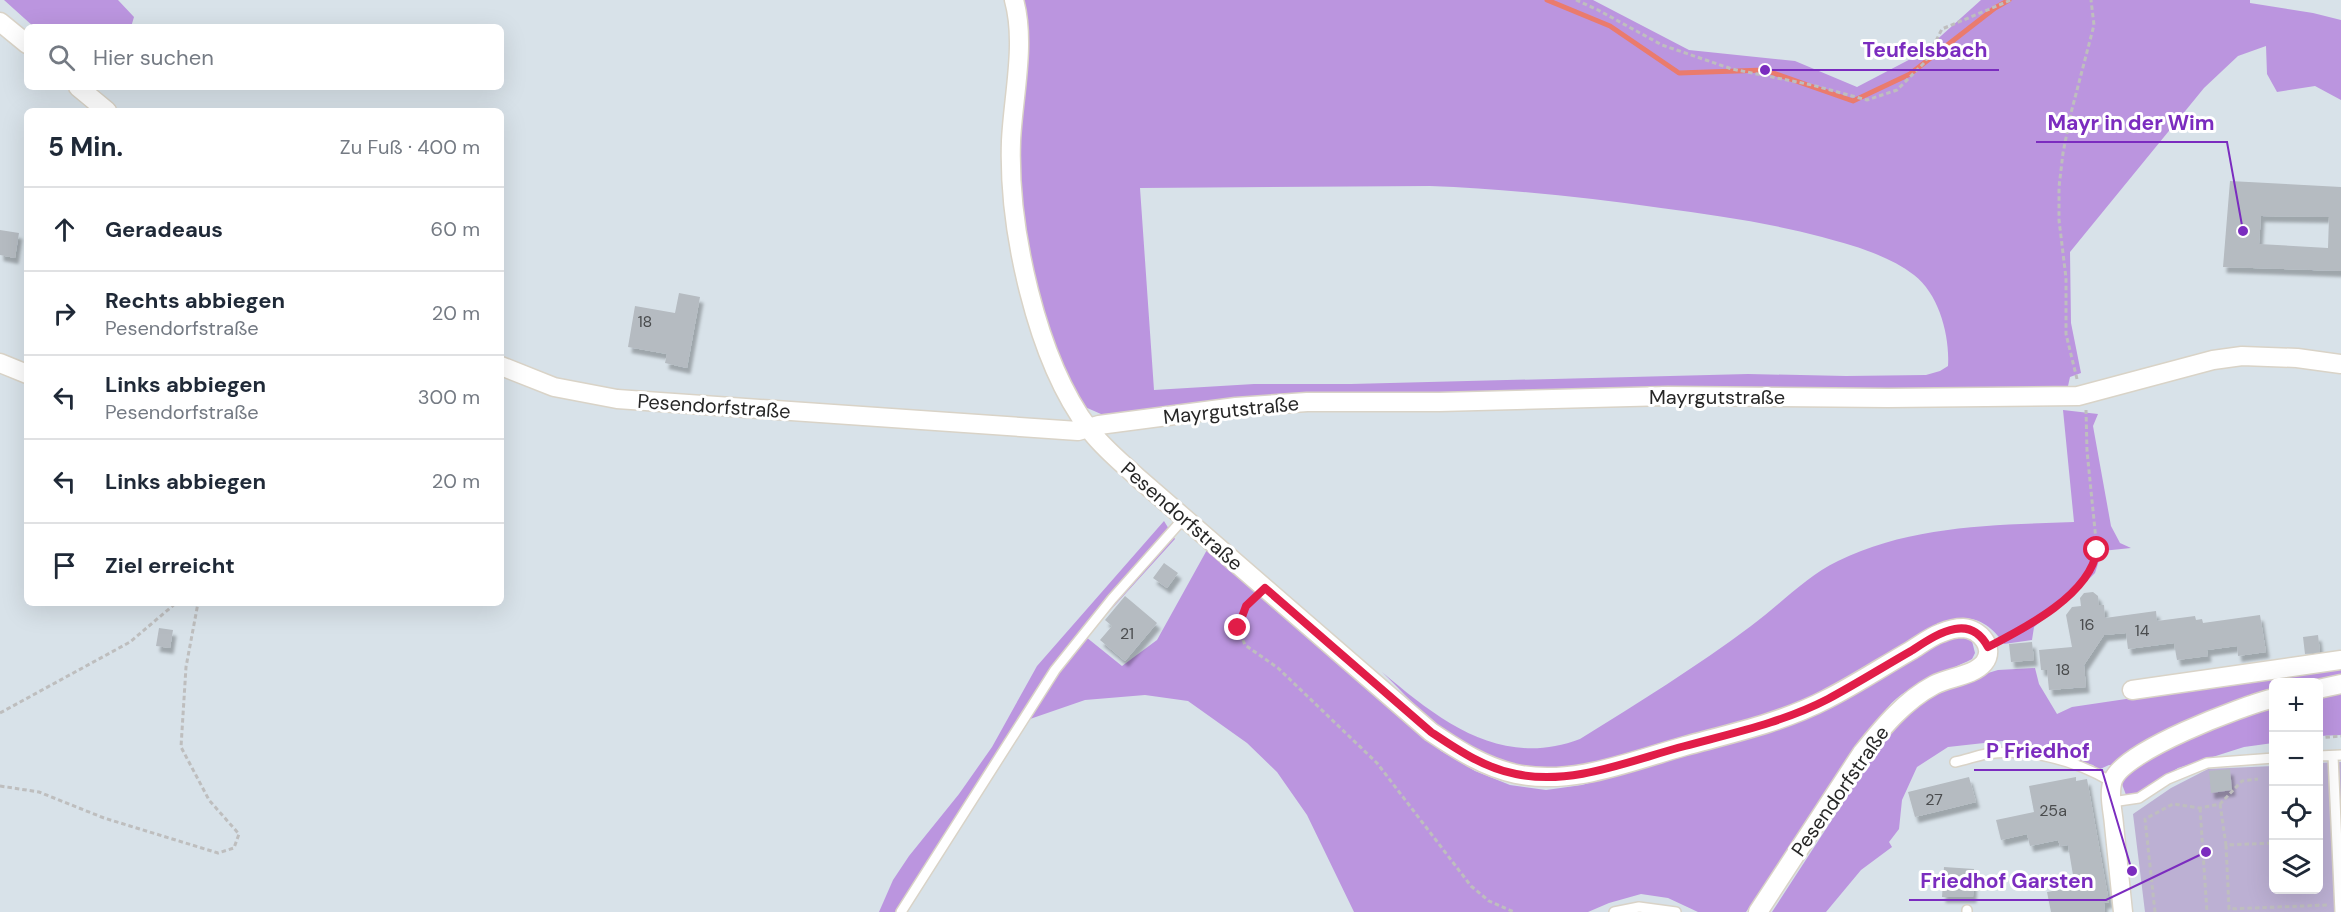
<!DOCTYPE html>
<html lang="de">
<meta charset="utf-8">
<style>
body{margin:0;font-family:"DM Sans",sans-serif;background:#f6f6f7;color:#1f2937}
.controls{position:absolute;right:18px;bottom:18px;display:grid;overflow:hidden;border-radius:9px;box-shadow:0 6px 24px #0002}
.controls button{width:54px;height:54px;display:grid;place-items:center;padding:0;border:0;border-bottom:2px solid #e0e1e3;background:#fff;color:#1f2937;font:30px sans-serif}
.stop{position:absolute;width:18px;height:18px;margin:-14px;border:4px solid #e11d48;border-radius:50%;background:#fff}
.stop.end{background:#e11d48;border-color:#fff;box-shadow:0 2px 6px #0008}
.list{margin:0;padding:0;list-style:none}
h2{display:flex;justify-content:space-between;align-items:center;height:78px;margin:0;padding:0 24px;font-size:26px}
h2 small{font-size:20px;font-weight:400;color:#747a83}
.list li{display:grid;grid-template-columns:39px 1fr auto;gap:18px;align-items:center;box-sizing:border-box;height:84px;padding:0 24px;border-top:2px solid #e0e1e3}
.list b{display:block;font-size:22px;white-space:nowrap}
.list p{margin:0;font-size:20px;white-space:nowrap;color:#747a83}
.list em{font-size:20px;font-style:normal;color:#747a83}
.icon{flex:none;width:33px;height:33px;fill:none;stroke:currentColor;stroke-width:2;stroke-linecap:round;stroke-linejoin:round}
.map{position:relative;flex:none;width:2341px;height:912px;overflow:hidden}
.search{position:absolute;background:#fff;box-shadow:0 6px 24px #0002;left:24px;top:24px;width:480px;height:66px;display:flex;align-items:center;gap:15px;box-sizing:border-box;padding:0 21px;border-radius:9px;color:#747a83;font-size:22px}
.panel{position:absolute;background:#fff;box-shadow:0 6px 24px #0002;left:24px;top:108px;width:480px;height:498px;border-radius:9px}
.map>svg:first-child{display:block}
.green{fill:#bb95df;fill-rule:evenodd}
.cemetery{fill:#bcb0d3}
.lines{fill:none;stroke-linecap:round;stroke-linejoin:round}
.stream{stroke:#ea7b6d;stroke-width:5}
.building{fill:#b5bbc1;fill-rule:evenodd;filter:url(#shadow)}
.service-casing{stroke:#d9d3c7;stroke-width:12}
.minor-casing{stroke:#d9d3c7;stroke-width:21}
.path{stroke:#bebebe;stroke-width:3;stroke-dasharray:4.5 3;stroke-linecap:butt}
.service{stroke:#fff;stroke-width:9}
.minor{stroke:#fff;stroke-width:18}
.route{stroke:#e11d48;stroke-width:8}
.labels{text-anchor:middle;stroke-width:6;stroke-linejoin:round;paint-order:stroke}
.number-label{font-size:16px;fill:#4a4c4e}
.street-label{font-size:20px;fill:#272727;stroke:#fff}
.leader{fill:none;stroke:#7b2cbf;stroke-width:2}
.callout-dot{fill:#7b2cbf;stroke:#fff;stroke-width:2}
.callout-label{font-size:21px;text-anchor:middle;font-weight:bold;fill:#7b2cbf;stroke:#fff;stroke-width:6;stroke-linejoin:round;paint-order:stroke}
</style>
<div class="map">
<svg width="2341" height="912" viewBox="0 0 2341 912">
<defs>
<filter id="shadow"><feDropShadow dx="3.5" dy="6" stdDeviation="1.5" flood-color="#0004"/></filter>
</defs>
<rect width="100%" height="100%" fill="#d8e2e9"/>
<path class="green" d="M 4,0 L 118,0 L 134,17 L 131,27 L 34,27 Z
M 1021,0 L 1593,0 L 1689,50 L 1795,61 L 1857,87 L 1922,53 L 1981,0 L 2250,0 L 2250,3 L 2313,13 L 2341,20 L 2341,100 L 2315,86 L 2277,92 L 2267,74 L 2266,46 L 2238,56 L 2204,88 L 2070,252 L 2071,323 L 2081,373 L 2070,377 L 2068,386 L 2061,389 L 1101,414 L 1085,407 L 1072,390 L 1050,335 L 1038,297 L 1028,248 L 1020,189 ZM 1430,186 C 1507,189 1584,197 1661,208 C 1715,215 1769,223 1822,237 C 1852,245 1888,255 1914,275 C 1939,294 1950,336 1948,366 L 1940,371 L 1926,375 L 1846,376 L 1748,374 L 1351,384 L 1254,384 L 1154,390 L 1140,188 Z
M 2063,410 L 2098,414 L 2093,426 L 2111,526 L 2120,543 L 2131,548 L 2102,551 L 2095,573 L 2077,591 L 2034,627 L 2032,640 L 2004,644 C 1991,625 1975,614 1951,620 C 1938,623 1926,632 1914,638 C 1891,652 1868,667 1844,680 C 1782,714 1710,731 1643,749 C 1612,758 1578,772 1546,770 C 1518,768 1462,747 1441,729 C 1420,712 1402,691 1382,672 C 1440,721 1501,769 1580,739 C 1638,703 1696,667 1751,626 C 1780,605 1805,577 1838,561 C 1911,525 1994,525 2074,522 Z
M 1164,521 L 1175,539 L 1086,637 L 1122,666 L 1157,640 L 1208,548 L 1380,700 L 1441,751 L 1475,771 L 1510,785 L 1546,790 L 1582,785 L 1744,739 L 1956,635 L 1972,641 L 1975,653 L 1972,659 C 1945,673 1892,689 1881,719 L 1746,912 L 1698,912 L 1668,898 L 1641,894 L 1609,903 L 1588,912 L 1354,912 L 1307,815 L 1277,772 L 1247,743 L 1188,701 L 1145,695 L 1085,700 L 1030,719 L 907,912 L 879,912 L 893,880 L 909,856 L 959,794 L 992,747 L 1037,666 Z
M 2341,667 L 2341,735 L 2319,736 L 2318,682 L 2274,682 L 2273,743 L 2244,747 L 2178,768 L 2128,800 L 2115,766 L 2109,765 L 2098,770 L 2093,765 L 2002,741 L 1948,747 L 1917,767 L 1902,800 L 1899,829 L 1889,842 L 1892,847 L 1861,870 L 1826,912 L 1772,912 L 1887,735 L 1927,699 L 1978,676 L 1998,670 L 2035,668 L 2039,684 L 2057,714 L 2072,707 Z"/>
<path class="cemetery" d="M 2341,762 L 2341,912 L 2145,912 L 2133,814 L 2171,788 L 2208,769 L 2273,766 L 2274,890 L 2318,890 L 2319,763 Z"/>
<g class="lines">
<path class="stream" d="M 1547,0 L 1610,26 L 1679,73 L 1765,70 L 1853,101 L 1910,74 L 1995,8 L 2009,0"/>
</g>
<path class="building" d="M 2230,181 L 2341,187 L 2341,271 L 2223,267 ZM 2261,216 L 2329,217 L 2328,248 L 2259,244 Z
M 0,230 L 19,233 L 15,258 L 0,255 Z
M 679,293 L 700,297 L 687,368 L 665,363 L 667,354 L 628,347 L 635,306 L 675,313 Z
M 1164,563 L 1178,573 L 1167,588 L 1153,578 Z
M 2093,592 L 2098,596 L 2099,605 L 2104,605 L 2105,618 L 2156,611 L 2157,621 L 2195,616 L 2196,620 L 2202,619 L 2203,623 L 2260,615 L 2266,652 L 2238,656 L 2237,646 L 2207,650 L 2208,656 L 2177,660 L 2174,643 L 2128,649 L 2126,633 L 2104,635 L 2084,665 L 2086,687 L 2049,690 L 2047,670 L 2041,670 L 2039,650 L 2072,647 L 2066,615 L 2072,607 L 2081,606 L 2080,598 L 2084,593 Z
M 1125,596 L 1157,623 L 1125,661 L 1100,640 L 1112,626 L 1105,620 Z
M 159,628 L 173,630 L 170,648 L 156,646 Z
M 2318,635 L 2320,652 L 2305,654 L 2303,637 Z
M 2032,642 L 2034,660 L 2011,662 L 2009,644 Z
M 2230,769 L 2232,790 L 2211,793 L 2209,771 Z
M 1969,777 L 1976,802 L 1915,817 L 1908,792 Z
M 2076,777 L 2076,781 L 2087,779 L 2109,902 L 2104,903 L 2105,912 L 2051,912 L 2047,892 L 2075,887 L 2068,845 L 2060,846 L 2058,840 L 2030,846 L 2027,834 L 2001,840 L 1996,820 L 2034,812 L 2029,786 Z
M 1944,867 L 1974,869 L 1973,897 L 1942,897 Z"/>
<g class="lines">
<g class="service-casing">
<path id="service" d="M 2318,756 L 2341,755
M 2333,756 L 2340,912
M 1955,762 C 1965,760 1976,756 1986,754 C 2028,747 2077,761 2112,782
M 2112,802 L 2139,798 L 2168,779 L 2207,763 L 2274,758
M 1967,910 L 1967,912
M 901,912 L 1055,670 L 1112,599 L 1184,518
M 1614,912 L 1639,907 L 1676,912"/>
</g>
<g class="minor-casing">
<path id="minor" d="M 1014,0 C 1026,43 1013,97 1011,141 C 1008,228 1036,359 1089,429 C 1102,447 1121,462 1137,477 L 1431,732 C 1458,750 1484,767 1516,774 C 1573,786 1631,761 1685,746 C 1733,733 1783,722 1827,699 C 1855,685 1882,667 1910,651 C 1920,645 1930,637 1941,633 C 1948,630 1956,628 1963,628 C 1980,629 1996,648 1984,663 C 1973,676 1949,677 1934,685 C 1904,701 1883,727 1862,753 L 1758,912
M 0,22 L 27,44
M 78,87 L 107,111
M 0,363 L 27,374
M 501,366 L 554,387 L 617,399 L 1078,431 L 1099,425 L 1236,407 L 1307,402 L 1439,402 L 1668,396 L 1888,398 L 2078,396 L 2213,360 L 2242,356 L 2297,358 L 2341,364
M 2318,689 L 2341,684
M 2132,690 L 2341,660
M 2123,912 C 2120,883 2117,854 2114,825 C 2113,811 2108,794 2113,780 C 2123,751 2242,706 2274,698"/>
</g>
<path class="path" d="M 1576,0 L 1598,10 L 1662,45 L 1732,69 L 1812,85 L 1867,100 L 1897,90 L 1925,62 L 1942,29 L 2011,0
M 2077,379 L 2066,334 L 2066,278 L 2059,220 L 2059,187 L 2063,153 L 2071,113 L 2094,25 L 2091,0
M 1253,600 L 1247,607 L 1238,628 L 1245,645 L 1278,668 L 1377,763 L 1471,886 L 1489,901 L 1514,912
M 2003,639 C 2036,621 2091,590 2097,550 L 2087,451 L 2086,410
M 0,713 L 130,642 L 176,603
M 2318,738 L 2341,736
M 0,786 L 39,792 L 104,818 L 218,853 L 234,848 L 239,834 L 209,800 L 181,747 L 186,667 L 198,603
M 2220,804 L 2226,845 L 2274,843
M 2200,808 L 2207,912
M 2226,845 L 2229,909 L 2327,905
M 2155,912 L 2145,819 L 2173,804 L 2200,808 L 2220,804 L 2242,781 L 2258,779"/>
<use href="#service" class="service"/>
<use href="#minor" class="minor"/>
</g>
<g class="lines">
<path class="route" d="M 1238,628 L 1246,606 L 1265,588 L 1431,732 C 1458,750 1484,768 1516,774 C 1573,786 1631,760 1685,746 C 1733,733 1784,722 1828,699 C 1856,684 1883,667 1911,651 C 1925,642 1939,632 1955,629 C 1971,626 1981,634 1988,647 C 2025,628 2090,595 2097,550"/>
</g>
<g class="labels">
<g class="number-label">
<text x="645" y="327">18</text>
<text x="2087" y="630">16</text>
<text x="2142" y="636">14</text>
<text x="1127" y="639">21</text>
<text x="2063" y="675">18</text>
<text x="1934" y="805">27</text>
<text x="2053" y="816">25a</text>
</g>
<g class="street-label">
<text x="1717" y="404">Mayrgutstraße</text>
<text transform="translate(714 406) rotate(4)" y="7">Pesendorfstraße</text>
<text transform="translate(1231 410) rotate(-6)" y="7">Mayrgutstraße</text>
<text transform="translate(1182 516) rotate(41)" y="7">Pesendorfstraße</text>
<text transform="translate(1840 791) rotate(-55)" y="7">Pesendorfstraße</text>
</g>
</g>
<path class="leader" d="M1765 70L1850 70H1999M2243 231L2227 142H2036M2132 871L2102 770H1974M2206 852L2106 900H1909"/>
<g class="callout-dot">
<circle cx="1765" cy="70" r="6"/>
<circle cx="2243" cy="231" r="6"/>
<circle cx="2132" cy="871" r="6"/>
<circle cx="2206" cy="852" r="6"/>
</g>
<g class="callout-label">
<text x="1925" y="57">Teufelsbach</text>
<text x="2131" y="130">Mayr in der Wim</text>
<text x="2038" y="758">P Friedhof</text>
<text x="2007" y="888">Friedhof Garsten</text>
</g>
</svg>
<div class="controls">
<button>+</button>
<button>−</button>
<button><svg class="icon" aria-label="locate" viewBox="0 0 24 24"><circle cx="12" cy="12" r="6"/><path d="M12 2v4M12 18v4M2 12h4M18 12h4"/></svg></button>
<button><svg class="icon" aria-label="layers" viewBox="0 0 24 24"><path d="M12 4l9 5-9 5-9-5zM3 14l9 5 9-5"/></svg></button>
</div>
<div class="stop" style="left:2097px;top:550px"></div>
<div class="stop end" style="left:1238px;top:628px"></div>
<div class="search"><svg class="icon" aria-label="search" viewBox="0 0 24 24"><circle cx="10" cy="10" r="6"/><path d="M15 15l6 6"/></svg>Hier suchen</div>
<section class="panel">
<h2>5 Min.<small>Zu Fuß · 400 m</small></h2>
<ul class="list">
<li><svg class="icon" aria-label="ahead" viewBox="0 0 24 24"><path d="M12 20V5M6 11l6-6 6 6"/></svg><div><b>Geradeaus</b></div><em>60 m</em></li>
<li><svg class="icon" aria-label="right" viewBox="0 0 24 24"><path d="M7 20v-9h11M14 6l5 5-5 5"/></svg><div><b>Rechts abbiegen</b><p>Pesendorfstraße</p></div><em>20 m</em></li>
<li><svg class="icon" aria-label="left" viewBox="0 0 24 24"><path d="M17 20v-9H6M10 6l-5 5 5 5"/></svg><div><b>Links abbiegen</b><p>Pesendorfstraße</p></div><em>300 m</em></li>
<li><svg class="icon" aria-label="left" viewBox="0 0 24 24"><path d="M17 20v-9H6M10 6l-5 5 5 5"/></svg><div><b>Links abbiegen</b></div><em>20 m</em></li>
<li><svg class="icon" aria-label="arrive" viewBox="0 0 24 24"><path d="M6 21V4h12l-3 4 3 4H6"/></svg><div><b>Ziel erreicht</b></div></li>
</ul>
</section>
</div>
